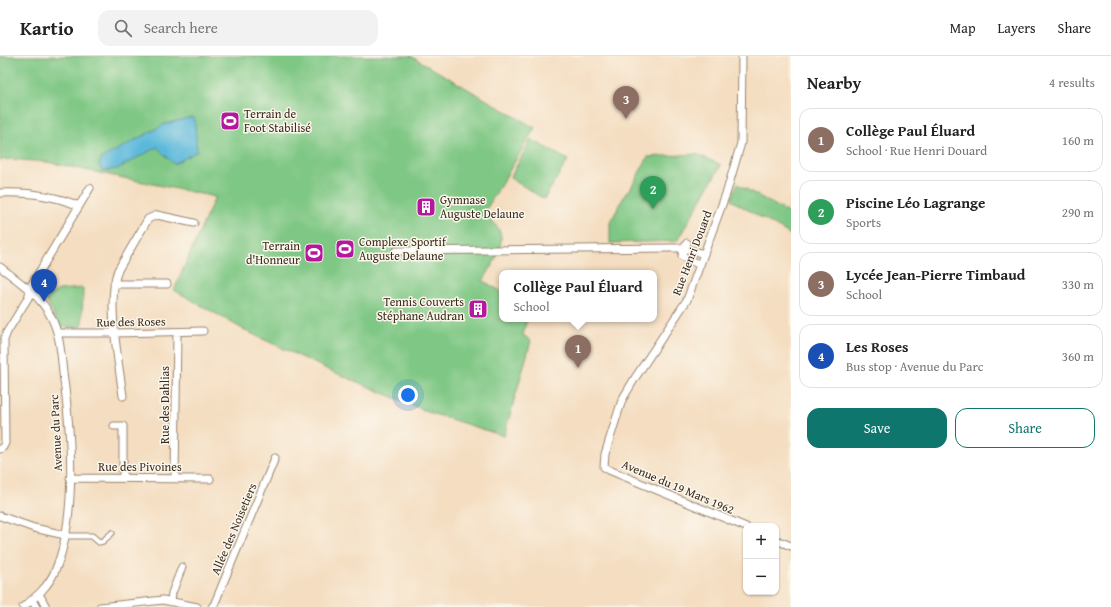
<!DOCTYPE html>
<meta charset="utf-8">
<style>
body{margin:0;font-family:"Gentium Book Plus",serif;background:#f2f2f2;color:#222}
.controls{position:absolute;right:12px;bottom:12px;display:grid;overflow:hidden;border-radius:8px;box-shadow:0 1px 3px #0004}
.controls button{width:36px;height:36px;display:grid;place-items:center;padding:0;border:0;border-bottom:1px solid #e0e0e0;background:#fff;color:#222;font:20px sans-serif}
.you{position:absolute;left:408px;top:339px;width:14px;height:14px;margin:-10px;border:3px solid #fff;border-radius:50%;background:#1a73e8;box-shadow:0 0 0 6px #1a73e833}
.badge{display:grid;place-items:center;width:26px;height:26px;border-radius:50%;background:#0f766e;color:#fff;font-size:13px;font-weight:700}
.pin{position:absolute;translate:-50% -33px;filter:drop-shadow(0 1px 2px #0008)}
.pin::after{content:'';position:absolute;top:21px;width:14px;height:12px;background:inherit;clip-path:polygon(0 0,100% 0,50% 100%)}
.popup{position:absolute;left:499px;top:214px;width:158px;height:52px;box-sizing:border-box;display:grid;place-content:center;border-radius:8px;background:#fff;filter:drop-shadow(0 1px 3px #0005);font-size:13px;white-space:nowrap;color:#767676}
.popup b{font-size:15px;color:#222}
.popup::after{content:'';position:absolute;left:50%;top:100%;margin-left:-8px;border:8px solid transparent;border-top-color:#fff}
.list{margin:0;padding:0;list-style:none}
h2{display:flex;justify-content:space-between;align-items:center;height:52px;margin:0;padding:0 16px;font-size:17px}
h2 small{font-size:13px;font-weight:400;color:#767676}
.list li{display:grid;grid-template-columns:26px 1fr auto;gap:12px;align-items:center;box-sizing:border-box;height:64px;margin:0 8px 8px;padding:0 8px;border:1px solid #e0e0e0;border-radius:12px}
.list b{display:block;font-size:15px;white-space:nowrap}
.list p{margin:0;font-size:13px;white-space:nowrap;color:#767676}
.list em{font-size:13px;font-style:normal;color:#767676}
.actions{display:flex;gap:8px;padding:12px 16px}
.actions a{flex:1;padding:9px 0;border:1px solid #0f766e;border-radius:12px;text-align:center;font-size:14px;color:#0f766e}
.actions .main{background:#0f766e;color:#fff}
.icon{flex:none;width:22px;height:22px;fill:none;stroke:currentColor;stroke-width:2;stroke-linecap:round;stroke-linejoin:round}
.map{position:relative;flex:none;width:791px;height:551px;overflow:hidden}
header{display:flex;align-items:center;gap:24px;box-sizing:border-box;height:56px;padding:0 20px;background:#fff;border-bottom:1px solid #e0e0e0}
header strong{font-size:19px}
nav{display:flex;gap:22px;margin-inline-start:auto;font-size:14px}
.search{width:280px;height:36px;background:#f2f2f2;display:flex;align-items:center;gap:10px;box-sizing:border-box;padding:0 14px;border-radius:12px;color:#767676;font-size:15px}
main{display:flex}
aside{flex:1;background:#fff}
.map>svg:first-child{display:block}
.green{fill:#7fc784;stroke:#5d7851}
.water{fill:#5db9db;stroke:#4c727c}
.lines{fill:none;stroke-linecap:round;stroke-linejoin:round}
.pedestrian-casing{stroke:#98846f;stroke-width:7}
.minor-casing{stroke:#98846f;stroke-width:9}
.pedestrian{stroke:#fff;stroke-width:5}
.minor{stroke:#fff;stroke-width:7}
.labels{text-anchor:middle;stroke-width:3;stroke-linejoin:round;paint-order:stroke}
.poi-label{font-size:12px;fill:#3b2a1e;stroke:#fbf7ec;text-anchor:start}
.street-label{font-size:12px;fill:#3b2a1e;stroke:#fbf7ec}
</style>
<header>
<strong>Kartio</strong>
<div class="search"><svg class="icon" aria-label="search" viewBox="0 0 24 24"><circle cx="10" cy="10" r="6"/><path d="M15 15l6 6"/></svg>Search here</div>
<nav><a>Map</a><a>Layers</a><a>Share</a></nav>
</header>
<main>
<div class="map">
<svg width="791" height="551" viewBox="0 0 791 551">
<rect width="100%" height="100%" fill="#fbf7ec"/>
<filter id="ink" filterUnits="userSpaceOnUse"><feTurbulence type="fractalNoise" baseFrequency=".025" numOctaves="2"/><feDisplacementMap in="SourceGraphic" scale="8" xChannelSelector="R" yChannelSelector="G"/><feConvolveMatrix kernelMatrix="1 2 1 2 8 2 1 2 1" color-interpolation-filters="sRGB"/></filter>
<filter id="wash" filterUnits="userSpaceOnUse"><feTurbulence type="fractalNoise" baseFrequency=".012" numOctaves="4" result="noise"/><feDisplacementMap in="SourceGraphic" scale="16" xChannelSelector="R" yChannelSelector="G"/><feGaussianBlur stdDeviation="0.9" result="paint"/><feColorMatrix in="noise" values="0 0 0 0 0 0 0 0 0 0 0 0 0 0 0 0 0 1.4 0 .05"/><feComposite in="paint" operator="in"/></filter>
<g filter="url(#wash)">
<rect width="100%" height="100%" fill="#f4ddc0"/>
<path class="green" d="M 0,0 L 411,0 L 535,72 L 484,157 C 489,162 496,168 499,174 C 507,188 490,213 483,225 L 502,236 L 502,263 L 527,263 L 523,279 L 531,285 L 504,380 L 431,357 L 331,315 L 248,276 L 174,234 L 215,141 L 47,106 L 9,103 L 0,104 Z
M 531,83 L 568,104 L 544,143 L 510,122 Z
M 697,98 L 721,109 L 677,185 L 610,187 L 610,167 L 627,135 L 629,135 L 648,101 Z
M 737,128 L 791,158 L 791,179 L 731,144 Z
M 83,232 L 82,271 L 60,271 L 45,242 L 59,234 Z"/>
<path class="water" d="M 192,61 L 195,66 L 197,95 L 174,108 L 157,91 L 117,113 L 102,115 L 99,109 L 102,102 L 165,68 Z"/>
</g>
<g filter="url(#ink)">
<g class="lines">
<g class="pedestrian-casing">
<path id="pedestrian" d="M 65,479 L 70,480 L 92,480 L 99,486 L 103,485 L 112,477"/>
</g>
<g class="minor-casing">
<path id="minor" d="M 742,0 L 741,87 L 727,135 L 687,244 L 635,322 L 622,344 L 605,398 L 604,411 L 609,414 L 746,471
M 0,137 C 28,136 53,139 79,150
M 687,187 L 683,195 L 682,200 L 700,209
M 396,195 L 672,192 L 684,192 L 704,198
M 0,211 C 18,225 39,238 50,259 C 60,277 61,297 63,317 C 71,375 78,461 55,515 C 48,531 36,541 23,551
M 114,228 L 167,228
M 58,277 L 115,277 L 203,275
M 123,340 C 119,308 106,244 118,214 L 148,163 L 157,159 L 194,167
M 114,370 L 123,370 L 123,422
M 0,393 L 3,391 L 5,387 L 4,284 L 7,276 L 28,242 L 32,228 L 90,132
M 70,422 L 210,423
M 175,422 L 177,276
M 0,460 L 34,472 L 65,479
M 776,484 L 791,490
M 39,538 L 46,551
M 32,544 L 36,551
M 171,545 L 172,537 L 182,511
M 100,551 L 163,544 L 197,551
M 212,551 L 214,549 L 275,402"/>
</g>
<use href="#pedestrian" class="pedestrian"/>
<use href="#minor" class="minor"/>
</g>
</g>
<defs>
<g id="stadium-square" transform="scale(1)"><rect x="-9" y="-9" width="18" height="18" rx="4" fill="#b5179e" stroke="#fbf7ec"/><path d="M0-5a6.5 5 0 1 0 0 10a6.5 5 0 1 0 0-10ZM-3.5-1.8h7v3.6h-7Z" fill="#fff"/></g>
<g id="building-square" transform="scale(1)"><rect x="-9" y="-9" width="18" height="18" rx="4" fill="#b5179e" stroke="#fbf7ec"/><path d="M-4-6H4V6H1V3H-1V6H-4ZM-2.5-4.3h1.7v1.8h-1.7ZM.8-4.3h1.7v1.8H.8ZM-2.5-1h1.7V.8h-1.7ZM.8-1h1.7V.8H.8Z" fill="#fff"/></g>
</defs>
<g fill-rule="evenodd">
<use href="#stadium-square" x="230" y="65"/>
<use href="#building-square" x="426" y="151"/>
<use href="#stadium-square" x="345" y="193"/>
<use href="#stadium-square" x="314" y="197"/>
<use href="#building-square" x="478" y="253"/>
</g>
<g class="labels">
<g class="poi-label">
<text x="244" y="62">Terrain de<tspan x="244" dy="14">Foot Stabilisé</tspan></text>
<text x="440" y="148">Gymnase<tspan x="440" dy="14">Auguste Delaune</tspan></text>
<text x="359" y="190">Complexe Sportif<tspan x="359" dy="14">Auguste Delaune</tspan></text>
<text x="300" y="194" text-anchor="end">Terrain<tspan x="300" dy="14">d'Honneur</tspan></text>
<text x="464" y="250" text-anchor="end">Tennis Couverts<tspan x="464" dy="14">Stéphane Audran</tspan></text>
</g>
<g class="street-label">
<text transform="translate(692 197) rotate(-69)" y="4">Rue Henri Douard</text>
<text transform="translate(131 266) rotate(-1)" y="4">Rue des Roses</text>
<text transform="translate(165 349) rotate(-90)" y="4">Rue des Dahlias</text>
<text transform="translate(56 377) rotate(-93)" y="4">Avenue du Parc</text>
<text x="140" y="415">Rue des Pivoines</text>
<text transform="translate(678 431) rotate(23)" y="4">Avenue du 19 Mars 1962</text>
<text transform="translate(234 473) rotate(-67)" y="4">Allée des Noisetiers</text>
</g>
</g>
</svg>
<div class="controls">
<button>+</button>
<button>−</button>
</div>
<div class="you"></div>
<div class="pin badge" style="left:578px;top:312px;background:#8d6e63">1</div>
<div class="popup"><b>Collège Paul Éluard</b>School</div>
<div class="pin badge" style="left:653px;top:153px;background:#2e9e5b">2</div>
<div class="pin badge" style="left:626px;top:63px;background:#8d6e63">3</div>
<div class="pin badge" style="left:44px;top:246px;background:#1a4fb4">4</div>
</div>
<aside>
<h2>Nearby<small>4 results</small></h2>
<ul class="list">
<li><span class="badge" style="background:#8d6e63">1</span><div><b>Collège Paul Éluard</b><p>School · Rue Henri Douard</p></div><em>160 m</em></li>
<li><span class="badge" style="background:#2e9e5b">2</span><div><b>Piscine Léo Lagrange</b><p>Sports</p></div><em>290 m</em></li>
<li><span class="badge" style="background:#8d6e63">3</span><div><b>Lycée Jean-Pierre Timbaud</b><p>School</p></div><em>330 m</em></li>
<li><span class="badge" style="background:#1a4fb4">4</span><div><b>Les Roses</b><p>Bus stop · Avenue du Parc</p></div><em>360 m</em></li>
</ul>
<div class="actions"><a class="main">Save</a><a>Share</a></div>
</aside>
</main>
